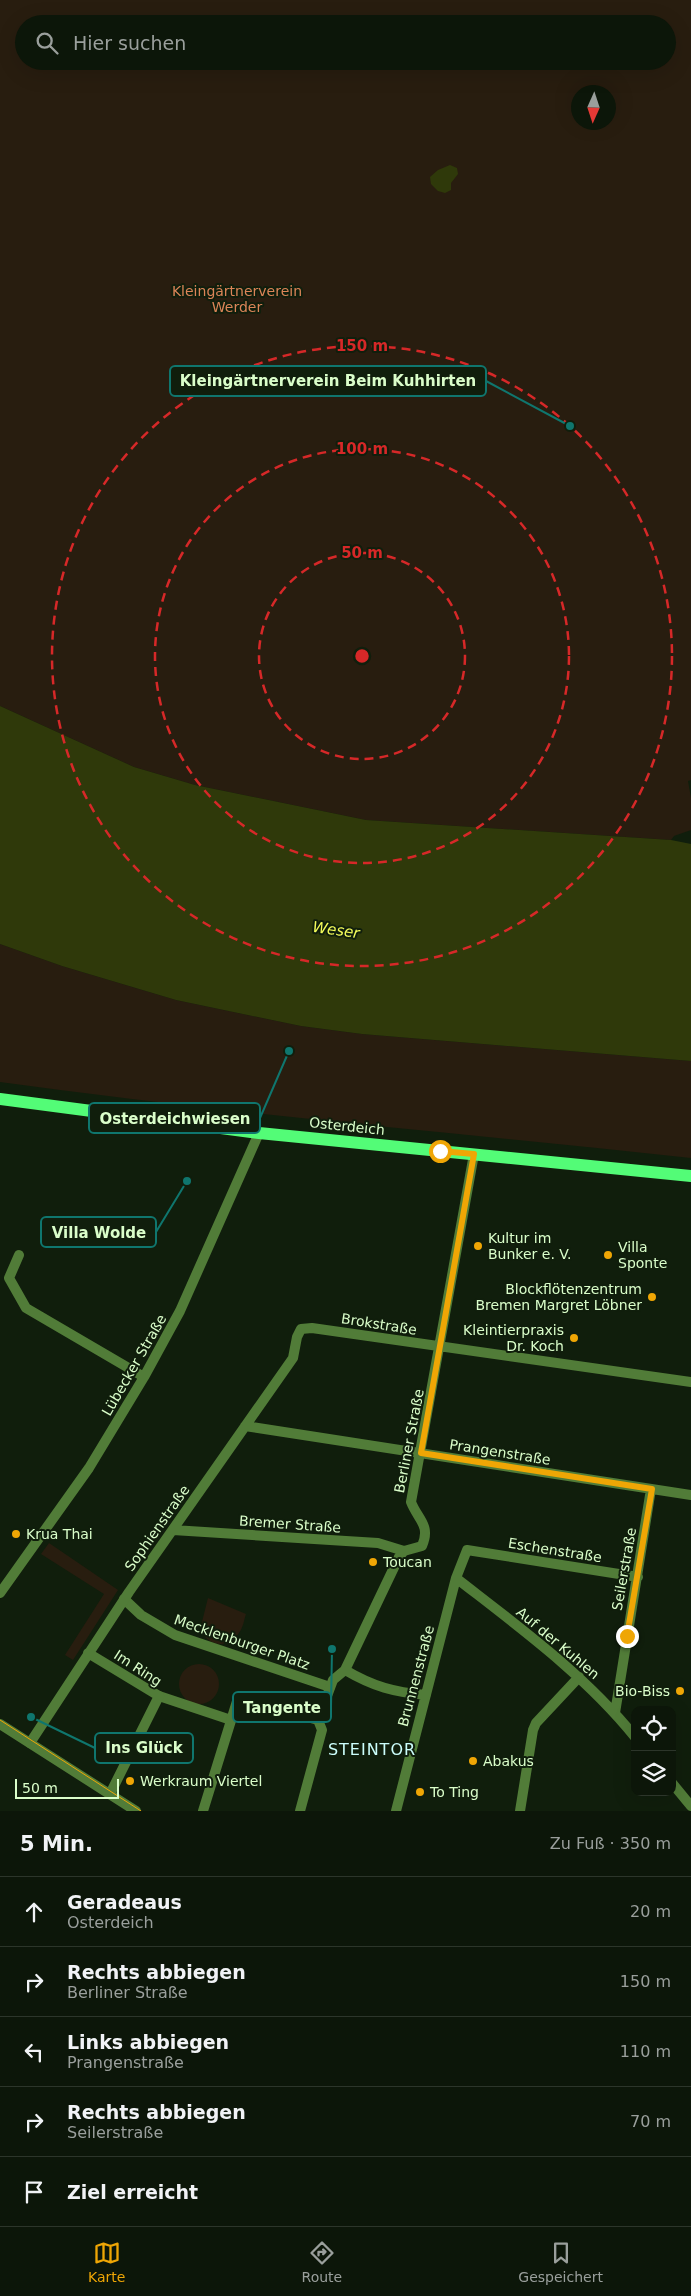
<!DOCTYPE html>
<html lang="de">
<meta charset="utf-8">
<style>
body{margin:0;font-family:"DejaVu Sans",sans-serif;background:#151f12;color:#f1f3f6}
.controls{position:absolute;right:15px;bottom:15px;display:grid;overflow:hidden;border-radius:10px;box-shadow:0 5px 20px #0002}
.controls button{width:45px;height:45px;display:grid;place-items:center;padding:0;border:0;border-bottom:1px solid #2c352a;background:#0c1609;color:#f1f3f6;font:25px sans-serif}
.compass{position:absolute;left:571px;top:85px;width:45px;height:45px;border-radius:50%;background:#0c1609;box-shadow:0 5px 20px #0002;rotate:183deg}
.scale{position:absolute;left:15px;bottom:12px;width:104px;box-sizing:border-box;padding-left:5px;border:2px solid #dafeca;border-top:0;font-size:14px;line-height:18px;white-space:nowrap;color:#dafeca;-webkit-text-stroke:4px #101e0c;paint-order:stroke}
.stop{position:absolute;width:15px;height:15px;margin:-11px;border:4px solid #efa605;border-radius:50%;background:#fff}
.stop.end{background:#efa605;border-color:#fff;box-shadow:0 1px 5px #0008}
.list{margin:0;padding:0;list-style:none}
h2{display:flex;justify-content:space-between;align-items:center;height:65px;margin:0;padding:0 20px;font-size:21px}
h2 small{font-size:16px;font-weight:400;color:#9a9f9c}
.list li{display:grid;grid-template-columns:32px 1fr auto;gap:15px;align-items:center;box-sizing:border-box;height:70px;padding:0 20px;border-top:1px solid #2c352a}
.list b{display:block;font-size:19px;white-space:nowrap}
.list p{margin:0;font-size:16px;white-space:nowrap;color:#9a9f9c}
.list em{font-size:16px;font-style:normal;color:#9a9f9c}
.icon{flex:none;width:28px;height:28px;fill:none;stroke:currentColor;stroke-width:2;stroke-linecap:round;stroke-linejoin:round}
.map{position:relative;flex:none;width:691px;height:1811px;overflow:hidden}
.search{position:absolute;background:#0c1609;box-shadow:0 5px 20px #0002;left:15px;right:15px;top:15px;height:55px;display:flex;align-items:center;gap:12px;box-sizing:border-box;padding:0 18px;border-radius:28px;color:#9a9f9c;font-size:19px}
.sheet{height:415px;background:#0c1609}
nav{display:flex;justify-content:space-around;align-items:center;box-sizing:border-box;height:70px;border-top:1px solid #2c352a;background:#0c1609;font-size:14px;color:#9a9f9c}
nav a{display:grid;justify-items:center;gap:2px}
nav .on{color:#efa605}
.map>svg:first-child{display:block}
.green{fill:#281d0f;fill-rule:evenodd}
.water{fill:#2f390a}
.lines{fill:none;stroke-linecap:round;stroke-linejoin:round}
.pedestrian{stroke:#517c38;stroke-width:10}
.minor{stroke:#517c38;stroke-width:10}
.tertiary{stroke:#517c38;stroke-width:10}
.primary{stroke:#53fc77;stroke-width:12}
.tram{stroke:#efa605;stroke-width:1}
.route{stroke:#efa605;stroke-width:6}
.ring{fill:none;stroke:#d62828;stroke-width:2.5;stroke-dasharray:9 6}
.poi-dot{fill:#efa605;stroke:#101e0c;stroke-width:2}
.labels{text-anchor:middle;stroke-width:4;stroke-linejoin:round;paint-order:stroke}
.park-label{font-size:14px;fill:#dc8558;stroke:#101e0c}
.street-label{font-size:14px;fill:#dafeca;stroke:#101e0c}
.poi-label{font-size:14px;fill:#dafeca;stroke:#101e0c;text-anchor:start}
.water-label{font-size:15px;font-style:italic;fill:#f4fc5a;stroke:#101e0c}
.quarter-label{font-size:16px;letter-spacing:1px;fill:#ccfefc;stroke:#101e0c}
.centre{fill:#d62828;stroke:#101e0c;stroke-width:2.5}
.ring-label{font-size:15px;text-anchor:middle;font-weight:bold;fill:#d62828;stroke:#101e0c;stroke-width:4;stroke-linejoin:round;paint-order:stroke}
.leader{fill:none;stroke:#0f766e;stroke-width:2}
.callout-dot{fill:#0f766e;stroke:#101e0c;stroke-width:2}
.callout{fill:#101e0c;stroke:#0f766e;stroke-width:2}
.callout-label{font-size:15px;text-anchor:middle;font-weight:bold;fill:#dafeca}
</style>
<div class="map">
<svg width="691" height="1811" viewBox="0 0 691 1811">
<rect width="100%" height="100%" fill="#101e0c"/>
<path class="green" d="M 0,0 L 691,0 L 691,780 L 688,781 L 691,798 L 691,830 L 674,836 L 671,840 L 366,820 L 195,785 L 134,767 L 0,706 ZM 24,24 L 667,24 L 667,61 L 24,61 ZM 578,92 L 608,92 L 608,122 L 578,122 Z
M 0,944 L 62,966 L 176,1000 L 301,1026 L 362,1034 L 691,1061 L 691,1158 C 461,1133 230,1114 0,1082 Z
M 49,1543 L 118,1590 L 73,1660 L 65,1655 L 104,1594 L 41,1554 Z
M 208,1598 L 246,1614 C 244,1620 243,1628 239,1633 C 227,1650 209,1646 200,1630 Z
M179 1684a20 20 0 1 1 40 0a20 20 0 1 1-40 0Z"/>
<path class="water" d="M 450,165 L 457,168 L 458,174 L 451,183 L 451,190 L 445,193 L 438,191 L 431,184 L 430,177 L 438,170 Z
M 0,706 L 134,767 L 195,785 L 366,820 L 671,840 L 691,844 L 691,1061 L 362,1034 L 301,1026 L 176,1000 L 62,966 L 0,944 Z"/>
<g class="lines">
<path class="pedestrian" d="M 124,1599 L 141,1615 L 175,1635 L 330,1687
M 159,1696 L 231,1720"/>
<path class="minor" d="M 19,1255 L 9,1278 L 26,1308 L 144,1377
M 245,1426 L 691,1495
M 173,1530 L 378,1543 L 404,1551
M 456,1578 C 519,1627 585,1675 635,1737
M 0,1593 L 89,1468 L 144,1377 L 180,1311 L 259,1133
M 88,1653 L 159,1696 L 110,1794
M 345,1670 C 374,1687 394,1692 426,1695
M 615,1713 L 651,1489
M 30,1743 L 129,1592 L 293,1358 L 297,1337 L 301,1329 L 312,1328 L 691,1382
M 672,1783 L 691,1806
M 203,1811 L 238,1698 L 318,1720
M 300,1811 L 322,1730 L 318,1720 L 333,1680 L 345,1670 L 399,1557 L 404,1551 L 422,1546 C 431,1525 418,1520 411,1502 L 474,1154
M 396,1811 L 456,1578 L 467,1550 L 638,1577
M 520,1811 L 533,1730 L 536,1723 L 579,1677"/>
<path class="tertiary" d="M 0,1724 L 136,1811"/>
<path class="primary" d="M 0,1099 L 259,1133 L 691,1176"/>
<path class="tram" d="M 0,1720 L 141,1811"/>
</g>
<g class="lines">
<path class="route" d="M 440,1151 L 474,1154 L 421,1453 L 652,1489 L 627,1636"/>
</g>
<g class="ring">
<circle cx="362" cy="656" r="103"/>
<circle cx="362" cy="656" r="207"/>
<circle cx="362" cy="656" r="310"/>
</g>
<g class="poi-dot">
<circle cx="478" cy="1246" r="5"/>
<circle cx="608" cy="1255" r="5"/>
<circle cx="652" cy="1297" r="5"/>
<circle cx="574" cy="1338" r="5"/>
<circle cx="16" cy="1534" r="5"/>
<circle cx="373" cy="1562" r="5"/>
<circle cx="680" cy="1691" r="5"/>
<circle cx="473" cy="1761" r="5"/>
<circle cx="130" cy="1781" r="5"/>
<circle cx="420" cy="1792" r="5"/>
</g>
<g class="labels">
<g class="park-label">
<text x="237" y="296">Kleingärtnerverein<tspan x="237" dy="16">Werder</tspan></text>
</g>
<g class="street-label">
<text transform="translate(347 1126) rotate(6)" y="5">Osterdeich</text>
<text transform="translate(379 1324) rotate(9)" y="5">Brokstraße</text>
<text transform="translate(134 1365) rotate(-60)" y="5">Lübecker Straße</text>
<text transform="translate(409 1441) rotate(-79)" y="5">Berliner Straße</text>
<text transform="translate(500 1452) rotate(9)" y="5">Prangenstraße</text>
<text transform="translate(290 1524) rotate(4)" y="5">Bremer Straße</text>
<text transform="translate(157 1528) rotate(-55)" y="5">Sophienstraße</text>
<text transform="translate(555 1550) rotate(9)" y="5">Eschenstraße</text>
<text transform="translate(624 1569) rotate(-80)" y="5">Seilerstraße</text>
<text transform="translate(242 1642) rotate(19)" y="5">Mecklenburger Platz</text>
<text transform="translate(558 1643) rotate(40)" y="5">Auf der Kuhlen</text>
<text transform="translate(138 1668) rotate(33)" y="5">Im Ring</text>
<text transform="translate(416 1676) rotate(-75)" y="5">Brunnenstraße</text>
</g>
<g class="poi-label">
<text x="488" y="1243">Kultur im<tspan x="488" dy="16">Bunker e. V.</tspan></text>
<text x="618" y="1252">Villa<tspan x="618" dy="16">Sponte</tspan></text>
<text x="642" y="1294" text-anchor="end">Blockflötenzentrum<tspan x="642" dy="16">Bremen Margret Löbner</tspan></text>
<text x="564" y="1335" text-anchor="end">Kleintierpraxis<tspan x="564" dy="16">Dr. Koch</tspan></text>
<text x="26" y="1539">Krua Thai</text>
<text x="383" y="1567">Toucan</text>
<text x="670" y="1696" text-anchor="end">Bio-Biss</text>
<text x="483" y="1766">Abakus</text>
<text x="140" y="1786">Werkraum Viertel</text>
<text x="430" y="1797">To Ting</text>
</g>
<g class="water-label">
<text transform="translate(336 930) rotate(8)" y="5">Weser</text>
</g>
<g class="quarter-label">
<text x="372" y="1755">STEINTOR</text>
</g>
</g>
<circle cx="362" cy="656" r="8" class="centre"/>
<g class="ring-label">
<text x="362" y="351">150 m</text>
<text x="362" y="454">100 m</text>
<text x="362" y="558">50 m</text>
</g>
<path class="leader" d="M570 426L486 381M289 1051L260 1118M187 1181L156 1232M332 1649L331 1707M31 1717L95 1748"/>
<g class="callout-dot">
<circle cx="570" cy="426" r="5"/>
<circle cx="289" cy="1051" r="5"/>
<circle cx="187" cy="1181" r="5"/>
<circle cx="332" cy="1649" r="5"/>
<circle cx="31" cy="1717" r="5"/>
</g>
<g class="callout">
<rect x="170" y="366" width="316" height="30" rx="5"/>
<rect x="89" y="1103" width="171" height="30" rx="5"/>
<rect x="41" y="1217" width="115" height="30" rx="5"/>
<rect x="233" y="1692" width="98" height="30" rx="5"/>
<rect x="95" y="1733" width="98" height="30" rx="5"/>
</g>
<g class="callout-label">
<text x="328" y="386">Kleingärtnerverein Beim Kuhhirten</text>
<text x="175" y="1124">Osterdeichwiesen</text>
<text x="99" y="1238">Villa Wolde</text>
<text x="282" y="1713">Tangente</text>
<text x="144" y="1753">Ins Glück</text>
</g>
</svg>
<div class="controls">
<button><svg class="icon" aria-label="locate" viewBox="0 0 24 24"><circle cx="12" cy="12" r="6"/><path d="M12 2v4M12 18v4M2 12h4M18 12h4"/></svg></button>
<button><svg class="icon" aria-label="layers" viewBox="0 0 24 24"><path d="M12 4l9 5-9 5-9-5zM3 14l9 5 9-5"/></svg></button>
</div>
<svg class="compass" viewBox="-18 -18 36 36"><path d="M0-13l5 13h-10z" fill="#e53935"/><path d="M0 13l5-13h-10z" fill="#9a9f9c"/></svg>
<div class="scale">50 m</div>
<div class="stop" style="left:440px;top:1151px"></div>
<div class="stop end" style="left:627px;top:1636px"></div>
<div class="search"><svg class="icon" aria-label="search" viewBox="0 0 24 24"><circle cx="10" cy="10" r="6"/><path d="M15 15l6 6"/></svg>Hier suchen</div>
</div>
<section class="sheet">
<h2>5 Min.<small>Zu Fuß · 350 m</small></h2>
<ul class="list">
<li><svg class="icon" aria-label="ahead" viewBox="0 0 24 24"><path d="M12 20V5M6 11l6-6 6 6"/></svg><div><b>Geradeaus</b><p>Osterdeich</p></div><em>20 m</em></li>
<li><svg class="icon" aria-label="right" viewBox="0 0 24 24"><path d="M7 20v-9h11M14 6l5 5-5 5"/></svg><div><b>Rechts abbiegen</b><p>Berliner Straße</p></div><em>150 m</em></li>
<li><svg class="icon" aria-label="left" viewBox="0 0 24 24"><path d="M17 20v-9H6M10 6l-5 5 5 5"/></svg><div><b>Links abbiegen</b><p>Prangenstraße</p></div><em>110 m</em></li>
<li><svg class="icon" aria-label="right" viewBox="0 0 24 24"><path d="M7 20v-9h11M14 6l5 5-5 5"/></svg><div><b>Rechts abbiegen</b><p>Seilerstraße</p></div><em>70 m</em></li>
<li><svg class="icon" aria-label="arrive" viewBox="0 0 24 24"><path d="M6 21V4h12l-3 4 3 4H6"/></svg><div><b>Ziel erreicht</b></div></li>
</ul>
</section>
<nav>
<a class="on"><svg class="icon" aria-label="map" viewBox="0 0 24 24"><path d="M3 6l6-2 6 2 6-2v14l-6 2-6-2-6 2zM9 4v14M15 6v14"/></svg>Karte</a>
<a><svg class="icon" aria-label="directions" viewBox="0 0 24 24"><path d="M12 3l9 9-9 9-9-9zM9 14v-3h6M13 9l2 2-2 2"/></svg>Route</a>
<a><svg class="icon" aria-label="saved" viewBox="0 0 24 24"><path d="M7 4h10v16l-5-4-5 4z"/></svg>Gespeichert</a>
</nav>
